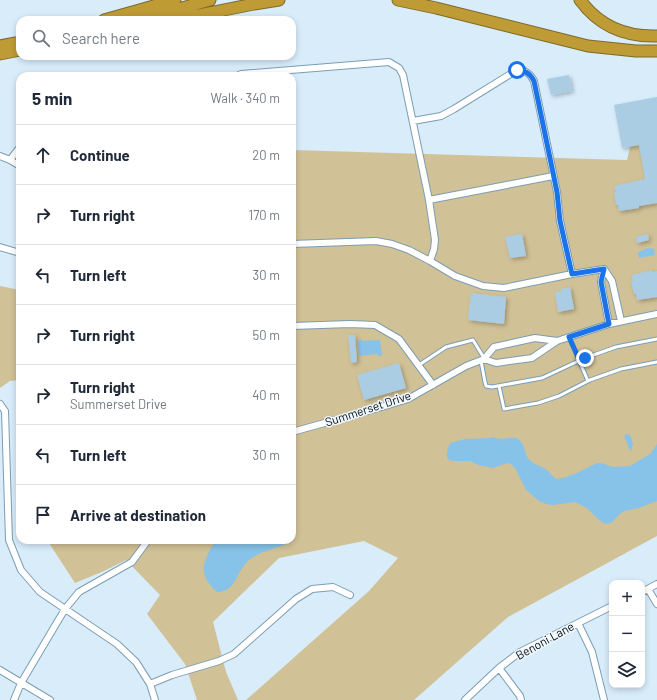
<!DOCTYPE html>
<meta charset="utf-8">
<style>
body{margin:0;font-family:Barlow,sans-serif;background:#f2f2f3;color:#1f2937}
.controls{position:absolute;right:12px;bottom:12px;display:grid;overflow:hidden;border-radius:8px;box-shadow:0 2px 6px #0003}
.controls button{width:36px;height:36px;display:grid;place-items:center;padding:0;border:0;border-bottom:1px solid #e0e1e3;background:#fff;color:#1f2937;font:20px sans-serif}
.stop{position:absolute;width:12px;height:12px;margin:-9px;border:3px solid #1a73e8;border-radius:50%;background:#fff}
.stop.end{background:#1a73e8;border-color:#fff;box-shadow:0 1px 4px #0008}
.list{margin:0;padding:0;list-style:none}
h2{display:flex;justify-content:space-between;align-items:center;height:52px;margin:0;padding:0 16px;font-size:17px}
h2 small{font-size:13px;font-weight:400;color:#747a83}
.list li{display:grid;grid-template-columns:26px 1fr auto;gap:12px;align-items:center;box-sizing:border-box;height:60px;padding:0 16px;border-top:1px solid #e0e1e3}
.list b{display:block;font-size:15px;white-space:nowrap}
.list p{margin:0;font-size:13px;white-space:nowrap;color:#747a83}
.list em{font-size:13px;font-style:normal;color:#747a83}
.icon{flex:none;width:22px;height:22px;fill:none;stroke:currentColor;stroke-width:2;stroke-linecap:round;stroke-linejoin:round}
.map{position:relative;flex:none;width:657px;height:700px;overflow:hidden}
.search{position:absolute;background:#fff;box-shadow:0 2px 6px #0003;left:16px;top:16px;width:280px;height:44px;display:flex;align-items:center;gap:10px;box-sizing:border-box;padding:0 14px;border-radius:12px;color:#747a83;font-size:15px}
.panel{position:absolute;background:#fff;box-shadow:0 2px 6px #0003;left:16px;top:72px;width:280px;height:472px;border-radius:12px}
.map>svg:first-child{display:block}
.green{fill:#d1c197}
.water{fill:#87c3e8}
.building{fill:#aacde3;filter:url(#shadow)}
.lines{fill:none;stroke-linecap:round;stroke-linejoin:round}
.lane-casing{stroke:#7c9db2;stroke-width:5}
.street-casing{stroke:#7c9db2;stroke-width:8}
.highway-casing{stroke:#7d692a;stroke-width:13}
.lane{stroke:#fff;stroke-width:3}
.street{stroke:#fff;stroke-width:6}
.highway{stroke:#bf9b35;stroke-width:11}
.route{stroke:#1a73e8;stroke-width:5}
.labels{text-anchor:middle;stroke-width:3;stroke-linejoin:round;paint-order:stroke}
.street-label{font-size:12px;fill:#030d15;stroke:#f0f7fc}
</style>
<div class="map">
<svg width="657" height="700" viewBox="0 0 657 700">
<defs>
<filter id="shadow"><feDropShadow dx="2" dy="2" stdDeviation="2" flood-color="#0004"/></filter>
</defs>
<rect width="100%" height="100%" fill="#d8ecfa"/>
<path class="green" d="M 657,119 L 657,536 L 508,617 L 414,700 L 246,700 L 369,591 L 398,558 L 364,541 L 279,558 L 213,622 L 226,672 L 238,700 L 197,700 L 185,664 L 147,614 L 160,595 L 126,560 L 104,571 L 75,583 L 49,543 L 49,540 L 292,540 L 292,150 L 627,160 L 635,126 Z
M 0,286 L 20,290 L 20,380 L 10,381 L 0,388 Z"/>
<path class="water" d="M 648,248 L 654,249 L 655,255 L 639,258 L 638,252 Z
M 360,339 L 363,341 L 380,340 L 382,354 L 381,356 L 379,356 L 377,354 L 359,356 L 358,342 Z
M 626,434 L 630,435 L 633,443 L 631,451 L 629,449 L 626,440 L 624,437 Z
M 494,437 C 502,442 511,435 518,439 C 525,443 524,452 528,458 C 532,464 539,465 544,468 C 549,471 552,476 556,479 C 570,478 584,469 597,463 L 601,463 L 610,466 L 615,467 L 630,466 L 650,454 L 653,450 L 657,444 L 657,501 L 639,508 L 624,511 L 620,514 L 611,523 L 605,524 L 599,520 L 587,508 L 575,502 L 553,505 L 546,504 L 539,501 L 526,490 L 515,468 L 511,464 L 507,463 L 493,468 L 478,465 L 470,461 L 453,461 L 449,460 L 447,458 L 447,451 L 450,443 L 465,439 L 490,438 Z
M 217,540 L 291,540 L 290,542 L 286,544 C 274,549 258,552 248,561 C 236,571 237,592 217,592 C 209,586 202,575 204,565 C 205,562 206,559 207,556 C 210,550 212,545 217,540 Z"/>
<path class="building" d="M 569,75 L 572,91 L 551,95 L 547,79 Z
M 657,97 L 657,203 L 639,206 L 639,208 L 619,211 L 618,205 L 616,205 L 614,192 L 616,192 L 614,186 L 645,179 L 639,145 L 622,148 L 614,105 Z
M 522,234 L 526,256 L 510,258 L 505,237 Z
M 648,234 L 649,240 L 637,243 L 636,237 Z
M 652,270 L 652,272 L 657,271 L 657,297 L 637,300 L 636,294 L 634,294 L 631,281 L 633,281 L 632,275 Z
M 570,287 L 574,309 L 558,312 L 555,292 L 562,291 L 561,289 Z
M 471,293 L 506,297 L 504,324 L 468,320 Z
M 348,335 L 355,335 L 357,362 L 351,363 Z
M 399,363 L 406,388 L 364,400 L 357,375 Z"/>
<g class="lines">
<g class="lane-casing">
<path id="lane" d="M 569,337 L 588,381
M 481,361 L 485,382 L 486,386 L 492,387 L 542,378 L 585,358 L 616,347 L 657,339
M 419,365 L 446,347 L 473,340 L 484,358
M 499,386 L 504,409 L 538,403 L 559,396 L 590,380 L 621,369 L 657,362"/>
</g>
<g class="street-casing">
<path id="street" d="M 237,76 L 241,74 L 389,62 L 399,68 L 403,75 L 429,200 L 435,240 L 434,249 L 430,261
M 413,121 L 441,116 L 454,109 L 517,70 C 525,70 530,73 534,81 L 557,192 L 560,221 L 572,274
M 0,156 L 10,160 L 20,166
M 10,160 L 20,147
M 429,200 L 553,176
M 292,244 L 376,241 L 392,244 L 409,250 L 430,261 L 455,276 L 483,286 L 504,288 L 572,274 L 604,269
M 0,247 L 20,253
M 609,324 L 601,282 L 604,269 L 612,281 L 621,321
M 292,326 L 350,324 L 375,325 L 399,339 L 433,385
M 484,359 L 496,363 L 532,358 L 557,341 L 609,324 L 657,314
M 0,404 L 5,411 L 9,540 L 21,570 L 40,592 L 117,644 L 136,662 L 150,684 L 155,700
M 292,432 L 375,409 L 408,399 L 466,366 L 484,359 L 494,347 L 535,338 L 557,341
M 648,589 L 657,604
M 642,592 L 657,584
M 578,623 L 592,652 L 604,700
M 499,668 L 520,696 L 521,700
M 0,670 L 50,700
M 150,684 L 172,675 L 219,661 L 234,654 L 296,599 L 312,589 L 333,587 L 350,595
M 14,700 L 21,683 L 65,609 L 79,592 L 132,562 L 146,543 L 147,540
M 465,700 L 499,668 L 520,652 L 612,606"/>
</g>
<g class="highway-casing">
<path id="highway" d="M 398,0 L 436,8 L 588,46 L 636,51 L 657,51
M 580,0 C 599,26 626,37 657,36
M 104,20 L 175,0
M 141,20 L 210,0
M 174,20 L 254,4 L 279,0
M 0,46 L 20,42
M 0,54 L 20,50"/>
</g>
<use href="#lane" class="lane"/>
<use href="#street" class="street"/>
<use href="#highway" class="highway"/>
</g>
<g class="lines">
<path class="route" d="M 517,70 C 525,70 530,73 534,81 L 557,192 L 560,221 L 572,274 L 604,269 L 601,282 L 609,324 L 569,337 L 580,361 L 585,358"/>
</g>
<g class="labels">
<g class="street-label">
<text transform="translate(368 409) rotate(-18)" y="4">Summerset Drive</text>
<text transform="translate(545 641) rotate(-29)" y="4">Benoni Lane</text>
</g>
</g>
</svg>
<div class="controls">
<button>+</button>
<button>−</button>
<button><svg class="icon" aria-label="layers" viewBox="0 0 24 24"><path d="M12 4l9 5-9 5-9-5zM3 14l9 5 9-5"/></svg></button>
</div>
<div class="stop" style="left:517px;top:70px"></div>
<div class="stop end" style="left:585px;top:358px"></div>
<div class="search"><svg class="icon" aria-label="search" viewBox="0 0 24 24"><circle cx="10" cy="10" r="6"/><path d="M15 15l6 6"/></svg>Search here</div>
<section class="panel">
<h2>5 min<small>Walk · 340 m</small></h2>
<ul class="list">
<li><svg class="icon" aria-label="ahead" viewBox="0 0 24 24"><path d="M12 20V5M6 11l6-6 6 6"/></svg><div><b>Continue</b></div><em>20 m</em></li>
<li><svg class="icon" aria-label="right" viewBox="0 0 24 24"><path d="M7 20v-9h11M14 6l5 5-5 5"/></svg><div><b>Turn right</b></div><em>170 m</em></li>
<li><svg class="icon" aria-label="left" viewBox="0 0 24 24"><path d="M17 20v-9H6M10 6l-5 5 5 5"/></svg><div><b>Turn left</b></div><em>30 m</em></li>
<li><svg class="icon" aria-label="right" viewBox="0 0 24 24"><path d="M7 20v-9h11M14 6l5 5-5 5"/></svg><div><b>Turn right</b></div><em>50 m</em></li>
<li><svg class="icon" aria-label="right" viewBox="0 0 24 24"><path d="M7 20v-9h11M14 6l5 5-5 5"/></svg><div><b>Turn right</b><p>Summerset Drive</p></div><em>40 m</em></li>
<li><svg class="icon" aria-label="left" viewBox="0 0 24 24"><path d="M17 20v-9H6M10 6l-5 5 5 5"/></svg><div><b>Turn left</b></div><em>30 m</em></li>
<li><svg class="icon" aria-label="arrive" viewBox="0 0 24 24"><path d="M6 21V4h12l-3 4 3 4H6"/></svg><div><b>Arrive at destination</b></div></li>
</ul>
</section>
</div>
